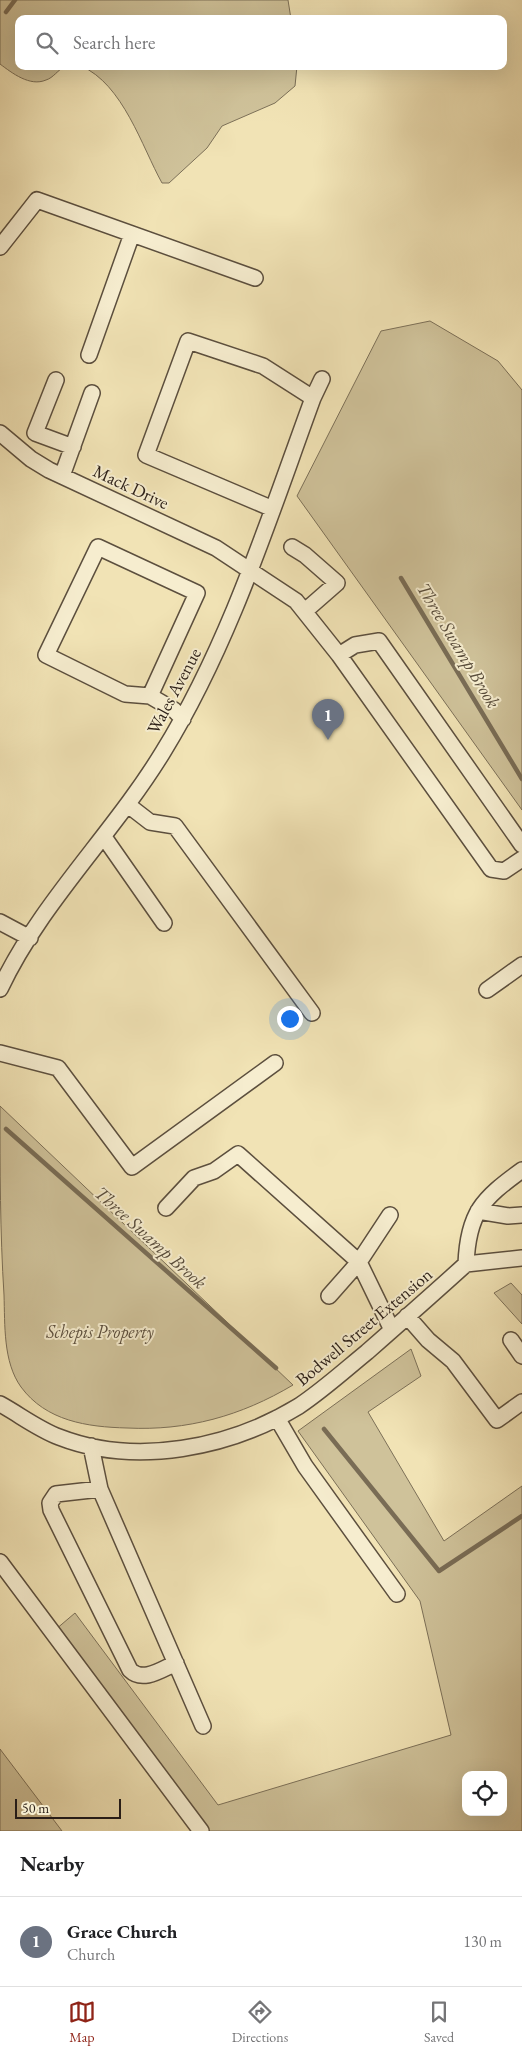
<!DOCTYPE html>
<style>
body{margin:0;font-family:"EB Garamond",serif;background:#f2f2f2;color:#202124}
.controls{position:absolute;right:15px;bottom:15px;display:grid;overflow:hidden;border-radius:10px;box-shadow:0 5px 20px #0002}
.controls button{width:45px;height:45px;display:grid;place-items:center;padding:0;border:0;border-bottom:1px solid #e0e0e0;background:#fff;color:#202124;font:25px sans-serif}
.scale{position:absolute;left:15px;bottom:12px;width:106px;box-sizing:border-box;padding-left:5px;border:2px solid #2a1e17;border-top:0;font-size:14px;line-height:18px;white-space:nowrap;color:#2a1e17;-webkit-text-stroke:4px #f6edcf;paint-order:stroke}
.you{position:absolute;left:289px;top:1018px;width:18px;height:18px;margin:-12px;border:4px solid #fff;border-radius:50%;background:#1a73e8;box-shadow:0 0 0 8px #1a73e833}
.badge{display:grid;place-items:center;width:32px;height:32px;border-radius:50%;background:#8f2418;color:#fff;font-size:16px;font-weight:700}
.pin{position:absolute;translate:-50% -41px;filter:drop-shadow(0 1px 2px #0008)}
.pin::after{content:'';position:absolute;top:26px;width:18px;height:15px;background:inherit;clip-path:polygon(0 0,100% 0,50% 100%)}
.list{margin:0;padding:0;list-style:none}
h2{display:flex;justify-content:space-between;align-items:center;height:65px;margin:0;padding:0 20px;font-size:21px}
h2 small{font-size:16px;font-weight:400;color:#757577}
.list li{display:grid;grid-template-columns:32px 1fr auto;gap:15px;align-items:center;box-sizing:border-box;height:90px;padding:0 20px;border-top:1px solid #e0e0e0}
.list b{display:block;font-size:19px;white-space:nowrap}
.list p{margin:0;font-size:16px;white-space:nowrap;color:#757577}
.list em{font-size:16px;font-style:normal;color:#757577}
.icon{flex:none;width:28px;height:28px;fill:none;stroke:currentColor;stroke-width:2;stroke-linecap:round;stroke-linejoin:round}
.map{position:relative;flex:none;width:522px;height:1831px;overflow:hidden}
.search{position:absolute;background:#fff;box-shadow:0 5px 20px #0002;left:15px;right:15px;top:15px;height:55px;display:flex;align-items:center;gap:12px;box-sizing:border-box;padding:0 18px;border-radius:10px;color:#757577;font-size:19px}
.sheet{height:155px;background:#fff}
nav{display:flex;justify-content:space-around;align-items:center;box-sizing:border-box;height:70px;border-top:1px solid #e0e0e0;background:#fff;font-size:14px;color:#757577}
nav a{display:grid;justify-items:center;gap:2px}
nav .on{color:#8f2418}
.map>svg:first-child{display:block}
.green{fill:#cfc29a;stroke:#7c7058;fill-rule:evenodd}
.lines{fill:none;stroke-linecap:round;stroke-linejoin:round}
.stream{stroke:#796c55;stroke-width:4.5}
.minor-casing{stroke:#5c4f3e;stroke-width:18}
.minor{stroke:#f6edcf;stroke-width:15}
.labels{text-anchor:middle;stroke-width:4;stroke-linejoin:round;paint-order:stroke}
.street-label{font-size:18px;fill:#2a1e17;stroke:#f6edcf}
.park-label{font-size:18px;font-style:italic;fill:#5c4f3e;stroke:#f6edcf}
.water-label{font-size:19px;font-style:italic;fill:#584c3b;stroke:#f6edcf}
</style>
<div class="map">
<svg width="522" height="1831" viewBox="0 0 522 1831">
<rect width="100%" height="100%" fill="#f1e3b5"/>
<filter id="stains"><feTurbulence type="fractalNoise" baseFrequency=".004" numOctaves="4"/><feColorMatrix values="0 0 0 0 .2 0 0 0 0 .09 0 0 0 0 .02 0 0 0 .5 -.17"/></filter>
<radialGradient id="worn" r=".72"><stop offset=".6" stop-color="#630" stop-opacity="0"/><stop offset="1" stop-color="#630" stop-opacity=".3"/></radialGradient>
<path class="green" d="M 0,0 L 288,0 L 291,19 L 19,19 L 19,66 L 65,66 C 58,70 53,78 46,80 C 30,87 12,73 0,64 Z
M 81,66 L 297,66 L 295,86 L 275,103 L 222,126 L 207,148 L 169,183 L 162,183 C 142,147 123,84 81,66 Z
M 430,321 L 498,361 L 522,390 L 522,810 L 297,496 L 381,331 Z
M 0,1106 L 293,1385 C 241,1416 187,1431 127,1428 C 87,1427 46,1421 21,1387 C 3,1362 5,1325 4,1295 C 0,1232 0,1169 0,1106 Z
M 511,1283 L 522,1295 L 522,1324 L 494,1293 Z
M 411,1349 L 421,1376 L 368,1412 L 444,1541 L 522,1486 L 522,1831 L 194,1831 L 55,1630 L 75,1613 L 218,1805 L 451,1735 L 420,1601 L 298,1431 ZM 466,1775 L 503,1775 L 503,1812 L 466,1812 Z
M 0,1749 L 62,1831 L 0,1831 Z"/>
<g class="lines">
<path class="stream" d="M 6,12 L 15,0
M 401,578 L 522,779
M 6,1129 L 276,1368
M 324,1429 L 439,1571 L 522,1516"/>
<g class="minor-casing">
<path id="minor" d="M 0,247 L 37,200 L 255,278
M 89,355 L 132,234
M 56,380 L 35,433 L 73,447
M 0,433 L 31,459 L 49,470 L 216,548 L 296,601 L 339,655 L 491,869 L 504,871 L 522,859
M 62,476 L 92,393
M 273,509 L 146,455 L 188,341 L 263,366 L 313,398
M 292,547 L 305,555 L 337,583 L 305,611
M 339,655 L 355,645 L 379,641 L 522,845
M 150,696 L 197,593 L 98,547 L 46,655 L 125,694 L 150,696 L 174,710 L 183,719
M 128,805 L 150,822 L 175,826 L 312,1013
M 104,837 L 164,923
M 0,922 L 30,938
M 0,989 C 41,902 113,834 163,752 C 230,643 269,518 313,398 L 322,379
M 487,990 L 522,965
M 0,1053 L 58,1068 L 132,1167 L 275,1063
M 166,1208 L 194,1178 L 214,1171 L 238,1154 L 359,1262 L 392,1330
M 478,1211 L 508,1216 L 522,1215
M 466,1264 C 468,1213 482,1199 522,1170
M 466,1264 L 522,1258
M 329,1296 L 359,1262 L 390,1215
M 407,1316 L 428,1340 L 453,1361 L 497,1420 L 522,1402
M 511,1340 L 522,1356
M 0,1404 C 20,1415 38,1429 59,1437 C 136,1467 230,1448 299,1406 C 323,1390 345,1370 367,1352 C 400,1323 433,1294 466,1264
M 277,1418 L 305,1466 L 397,1594
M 91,1446 L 100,1489 L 203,1726
M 100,1489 L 56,1494 L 50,1503 L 51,1510 L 130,1670 C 143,1683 162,1669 176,1663
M 0,1562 L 201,1831"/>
</g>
<use href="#minor" class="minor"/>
</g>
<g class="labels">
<g class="street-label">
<text transform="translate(131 487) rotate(25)" y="6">Mack Drive</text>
<text transform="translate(174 691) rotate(-62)" y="6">Wales Avenue</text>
<text transform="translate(364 1327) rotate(-40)" y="6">Bodwell Street Extension</text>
</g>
<g class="park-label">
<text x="100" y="1338">Schepis Property</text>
</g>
<g class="water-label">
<text transform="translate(459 645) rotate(59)" y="7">Three Swamp Brook</text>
<text transform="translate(151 1237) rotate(42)" y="7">Three Swamp Brook</text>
</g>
</g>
<rect width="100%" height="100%" filter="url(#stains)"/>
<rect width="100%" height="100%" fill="url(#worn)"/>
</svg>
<div class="controls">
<button><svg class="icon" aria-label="locate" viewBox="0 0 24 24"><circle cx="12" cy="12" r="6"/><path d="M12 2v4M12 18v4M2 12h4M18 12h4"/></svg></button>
</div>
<div class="scale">50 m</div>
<div class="you"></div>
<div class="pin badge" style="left:328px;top:740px;background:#6b7280">1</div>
<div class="search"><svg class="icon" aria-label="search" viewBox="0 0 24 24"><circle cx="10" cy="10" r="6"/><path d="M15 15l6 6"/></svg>Search here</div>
</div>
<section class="sheet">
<h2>Nearby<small></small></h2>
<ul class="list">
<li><span class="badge" style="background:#6b7280">1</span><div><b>Grace Church</b><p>Church</p></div><em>130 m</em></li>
</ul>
</section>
<nav>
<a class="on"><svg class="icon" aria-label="map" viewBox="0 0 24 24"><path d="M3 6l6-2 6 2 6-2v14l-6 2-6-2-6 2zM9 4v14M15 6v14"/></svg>Map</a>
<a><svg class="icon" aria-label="directions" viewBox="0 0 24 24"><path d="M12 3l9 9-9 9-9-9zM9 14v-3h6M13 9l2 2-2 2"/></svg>Directions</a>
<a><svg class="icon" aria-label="saved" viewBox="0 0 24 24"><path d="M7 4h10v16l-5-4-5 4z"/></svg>Saved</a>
</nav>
